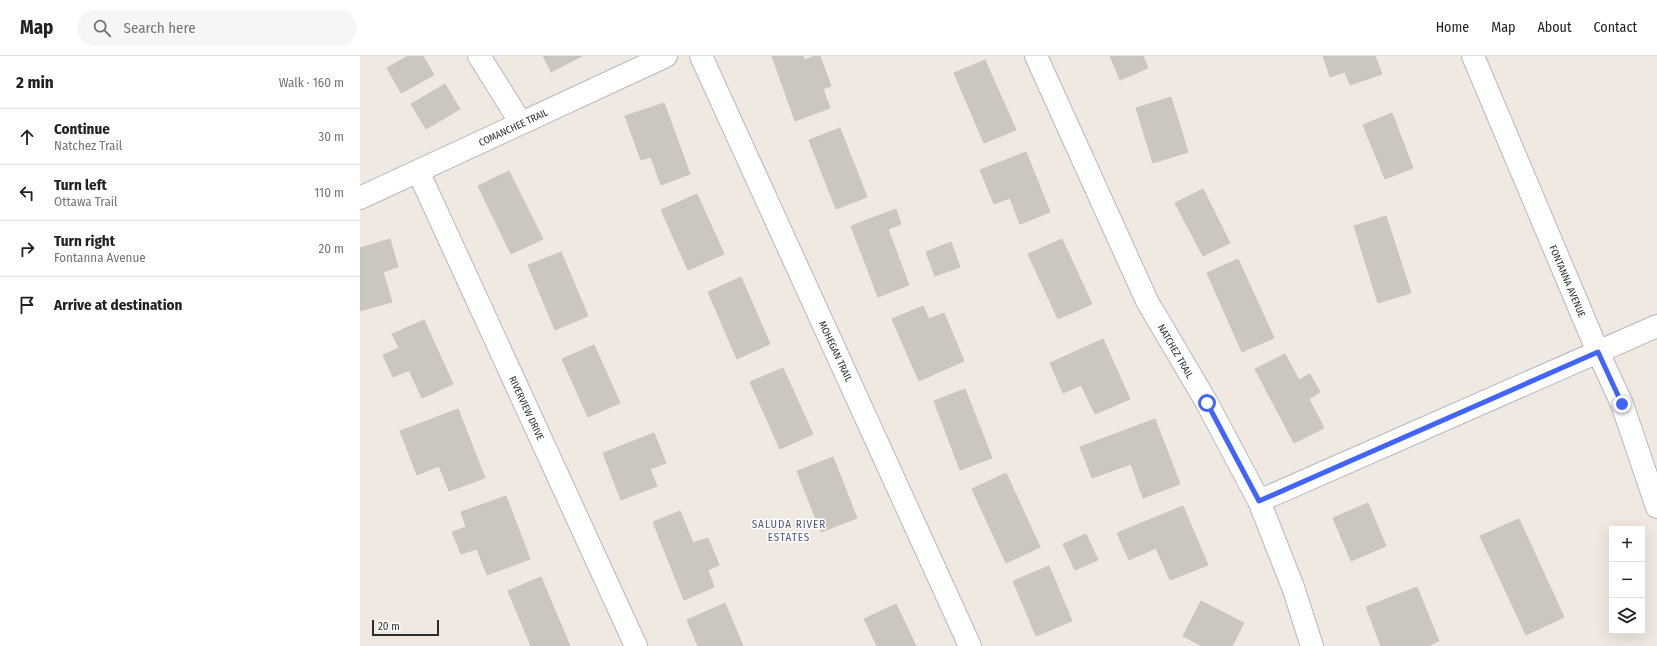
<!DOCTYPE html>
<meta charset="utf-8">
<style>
body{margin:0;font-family:"Fira Sans Condensed",sans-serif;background:#f6f6f6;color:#202124}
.controls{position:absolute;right:12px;bottom:12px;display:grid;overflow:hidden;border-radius:0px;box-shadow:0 4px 16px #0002}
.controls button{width:36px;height:36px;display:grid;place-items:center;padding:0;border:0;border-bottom:1px solid #e0e0e0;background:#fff;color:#202124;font:20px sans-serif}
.scale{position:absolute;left:12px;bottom:10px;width:67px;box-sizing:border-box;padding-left:4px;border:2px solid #2e2e2e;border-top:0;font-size:11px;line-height:14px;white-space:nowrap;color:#2e2e2e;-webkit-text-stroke:3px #fff;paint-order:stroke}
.stop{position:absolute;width:12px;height:12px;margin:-9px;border:3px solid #4264fb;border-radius:50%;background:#fff}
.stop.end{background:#4264fb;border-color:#fff;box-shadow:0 1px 4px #0008}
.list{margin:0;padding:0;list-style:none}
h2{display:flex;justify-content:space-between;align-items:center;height:52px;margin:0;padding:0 16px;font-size:17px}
h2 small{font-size:13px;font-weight:400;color:#757577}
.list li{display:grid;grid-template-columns:26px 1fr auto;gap:12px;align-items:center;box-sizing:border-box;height:56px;padding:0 16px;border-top:1px solid #e0e0e0}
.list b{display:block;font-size:15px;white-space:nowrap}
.list p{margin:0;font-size:13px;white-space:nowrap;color:#757577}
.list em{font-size:13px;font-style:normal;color:#757577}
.icon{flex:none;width:22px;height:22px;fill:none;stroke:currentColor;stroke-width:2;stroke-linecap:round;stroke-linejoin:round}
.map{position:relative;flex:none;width:1297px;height:590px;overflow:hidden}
header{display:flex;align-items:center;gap:24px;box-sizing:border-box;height:56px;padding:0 20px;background:#fff;border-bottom:1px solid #e0e0e0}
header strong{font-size:19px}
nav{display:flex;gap:22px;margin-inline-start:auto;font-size:14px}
.search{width:280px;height:36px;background:#f6f6f6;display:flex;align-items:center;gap:10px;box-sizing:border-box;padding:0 14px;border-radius:22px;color:#757577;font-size:15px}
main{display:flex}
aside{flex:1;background:#fff}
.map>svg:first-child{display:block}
.building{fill:#cbc7bf;stroke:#cbc5ba}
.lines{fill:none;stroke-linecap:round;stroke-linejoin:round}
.minor-casing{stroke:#b4b7c1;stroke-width:24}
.minor{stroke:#fff;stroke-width:22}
.route{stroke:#4264fb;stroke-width:5}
.labels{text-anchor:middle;stroke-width:3;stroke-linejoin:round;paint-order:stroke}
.street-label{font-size:10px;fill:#2e2e2e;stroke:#fff}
.neighbourhood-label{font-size:11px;letter-spacing:1px;fill:#4d5680;stroke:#fff}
</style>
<header>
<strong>Map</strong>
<div class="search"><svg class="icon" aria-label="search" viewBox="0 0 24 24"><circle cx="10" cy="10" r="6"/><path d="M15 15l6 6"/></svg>Search here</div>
<nav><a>Home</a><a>Map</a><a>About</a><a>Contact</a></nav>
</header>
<main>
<aside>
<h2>2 min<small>Walk · 160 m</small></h2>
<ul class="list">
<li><svg class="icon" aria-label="ahead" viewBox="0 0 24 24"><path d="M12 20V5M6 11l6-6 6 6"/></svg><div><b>Continue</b><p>Natchez Trail</p></div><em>30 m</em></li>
<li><svg class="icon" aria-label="left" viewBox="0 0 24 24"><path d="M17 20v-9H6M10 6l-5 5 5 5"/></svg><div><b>Turn left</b><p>Ottawa Trail</p></div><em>110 m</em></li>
<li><svg class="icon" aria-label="right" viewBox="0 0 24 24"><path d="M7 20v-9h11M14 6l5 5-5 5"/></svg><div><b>Turn right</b><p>Fontanna Avenue</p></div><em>20 m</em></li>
<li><svg class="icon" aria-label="arrive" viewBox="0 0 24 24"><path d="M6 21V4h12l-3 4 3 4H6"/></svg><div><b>Arrive at destination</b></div></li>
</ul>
</aside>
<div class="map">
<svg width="1297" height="590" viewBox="0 0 1297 590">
<rect width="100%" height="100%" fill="#efe9e1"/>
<path class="building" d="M 48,0 L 63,0 L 74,19 L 41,37 L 27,12 Z
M 183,0 L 222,0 L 191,16 Z
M 412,0 L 443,0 L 444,4 L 455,0 L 460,0 L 471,30 L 463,33 L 470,52 L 435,65 Z
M 750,0 L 783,0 L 788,12 L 760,24 Z
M 963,0 L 1015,0 L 1022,18 L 990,29 L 985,16 L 970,21 Z
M 625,4 L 656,74 L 624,87 L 594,17 Z
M 85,28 L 100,53 L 66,73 L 51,48 Z
M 811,41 L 828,96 L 793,107 L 776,52 Z
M 304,47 L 330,118 L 301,129 L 291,101 L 281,104 L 265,60 Z
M 1032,57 L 1053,112 L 1025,123 L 1003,69 Z
M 480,72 L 507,141 L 476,153 L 449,84 Z
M 666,96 L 690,156 L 660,168 L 650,142 L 634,148 L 620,114 Z
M 149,115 L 183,183 L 151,198 L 118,130 Z
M 843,133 L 870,187 L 843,200 L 815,147 Z
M 337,138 L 364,198 L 328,214 L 301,154 Z
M 536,153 L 541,168 L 528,173 L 549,229 L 518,241 L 491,170 Z
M 1026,160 L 1051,237 L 1018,247 L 994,170 Z
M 30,183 L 38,211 L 23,216 L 32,246 L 0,255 L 0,192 Z
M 702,183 L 732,248 L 698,263 L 668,198 Z
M 591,186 L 600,211 L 575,220 L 566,196 Z
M 201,196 L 228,260 L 195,274 L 168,209 Z
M 878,203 L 914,282 L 882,296 L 847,217 Z
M 381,221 L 410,288 L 377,303 L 348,236 Z
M 563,250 L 569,263 L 584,257 L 604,305 L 559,325 L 532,263 Z
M 64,264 L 93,328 L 62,342 L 49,314 L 33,321 L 23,299 L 39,292 L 32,278 Z
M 743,283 L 770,343 L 735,358 L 721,329 L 703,337 L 690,307 Z
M 234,289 L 260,347 L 228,361 L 202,303 Z
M 925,298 L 939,324 L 950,318 L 960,336 L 949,343 L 964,372 L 934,387 L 895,313 Z
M 423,312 L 453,378 L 420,393 L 390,326 Z
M 605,333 L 632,402 L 600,414 L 574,345 Z
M 98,353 L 125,422 L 89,435 L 79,410 L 57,419 L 40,375 Z
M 795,363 L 820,428 L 783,442 L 771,408 L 732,422 L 720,391 Z
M 294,377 L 306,407 L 290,413 L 297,430 L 261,444 L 243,397 Z
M 473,401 L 497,462 L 461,476 L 437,415 Z
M 646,417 L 680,491 L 646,507 L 612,433 Z
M 146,440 L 170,503 L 127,519 L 117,493 L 101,498 L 92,476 L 106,471 L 101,456 Z
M 1008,447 L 1026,490 L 991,505 L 973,462 Z
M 823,450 L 848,509 L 810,524 L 796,492 L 769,504 L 757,477 Z
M 320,455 L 333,487 L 348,482 L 359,509 L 348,514 L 354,531 L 324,544 L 293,466 Z
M 1159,463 L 1204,561 L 1166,579 L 1120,480 Z
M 726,478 L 738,504 L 715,514 L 703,488 Z
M 689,510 L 712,565 L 676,580 L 653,525 Z
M 181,521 L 210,590 L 171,590 L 148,535 Z
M 1057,531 L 1079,585 L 1068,590 L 1021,590 L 1006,551 Z
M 841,545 L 884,567 L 872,590 L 842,590 L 823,580 Z
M 365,547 L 383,590 L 338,590 L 327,564 Z
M 536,548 L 556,590 L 517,590 L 504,563 Z"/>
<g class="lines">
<g class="minor-casing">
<path id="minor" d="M 119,0 L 161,67
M 341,0 L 610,590
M 676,0 L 787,245 L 847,347 L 899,445 L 933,531 L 952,590
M 1113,0 L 1238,296 L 1262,348 L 1297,451
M 58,115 L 276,590
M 0,142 L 306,0
M 899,445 L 1297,270"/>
</g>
<use href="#minor" class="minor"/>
</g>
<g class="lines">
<path class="route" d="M 847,347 L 899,445 L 1238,296 L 1262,348"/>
</g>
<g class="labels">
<g class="street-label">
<text transform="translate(153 71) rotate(-25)" y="4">COMANCHEE TRAIL</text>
<text transform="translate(1208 225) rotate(67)" y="4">FONTANNA AVENUE</text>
<text transform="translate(476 295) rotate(65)" y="4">MOHEGAN TRAIL</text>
<text transform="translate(816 295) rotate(60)" y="4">NATCHEZ TRAIL</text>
<text transform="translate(167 352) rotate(65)" y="4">RIVERVIEW DRIVE</text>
</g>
<g class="neighbourhood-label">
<text x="429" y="472">SALUDA RIVER<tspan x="429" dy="13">ESTATES</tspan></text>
</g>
</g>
</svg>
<div class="controls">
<button>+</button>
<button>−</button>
<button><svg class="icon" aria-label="layers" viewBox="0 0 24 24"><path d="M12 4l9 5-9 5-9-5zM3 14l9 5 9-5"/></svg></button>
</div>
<div class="scale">20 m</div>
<div class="stop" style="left:847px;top:347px"></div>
<div class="stop end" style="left:1262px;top:348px"></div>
</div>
</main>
